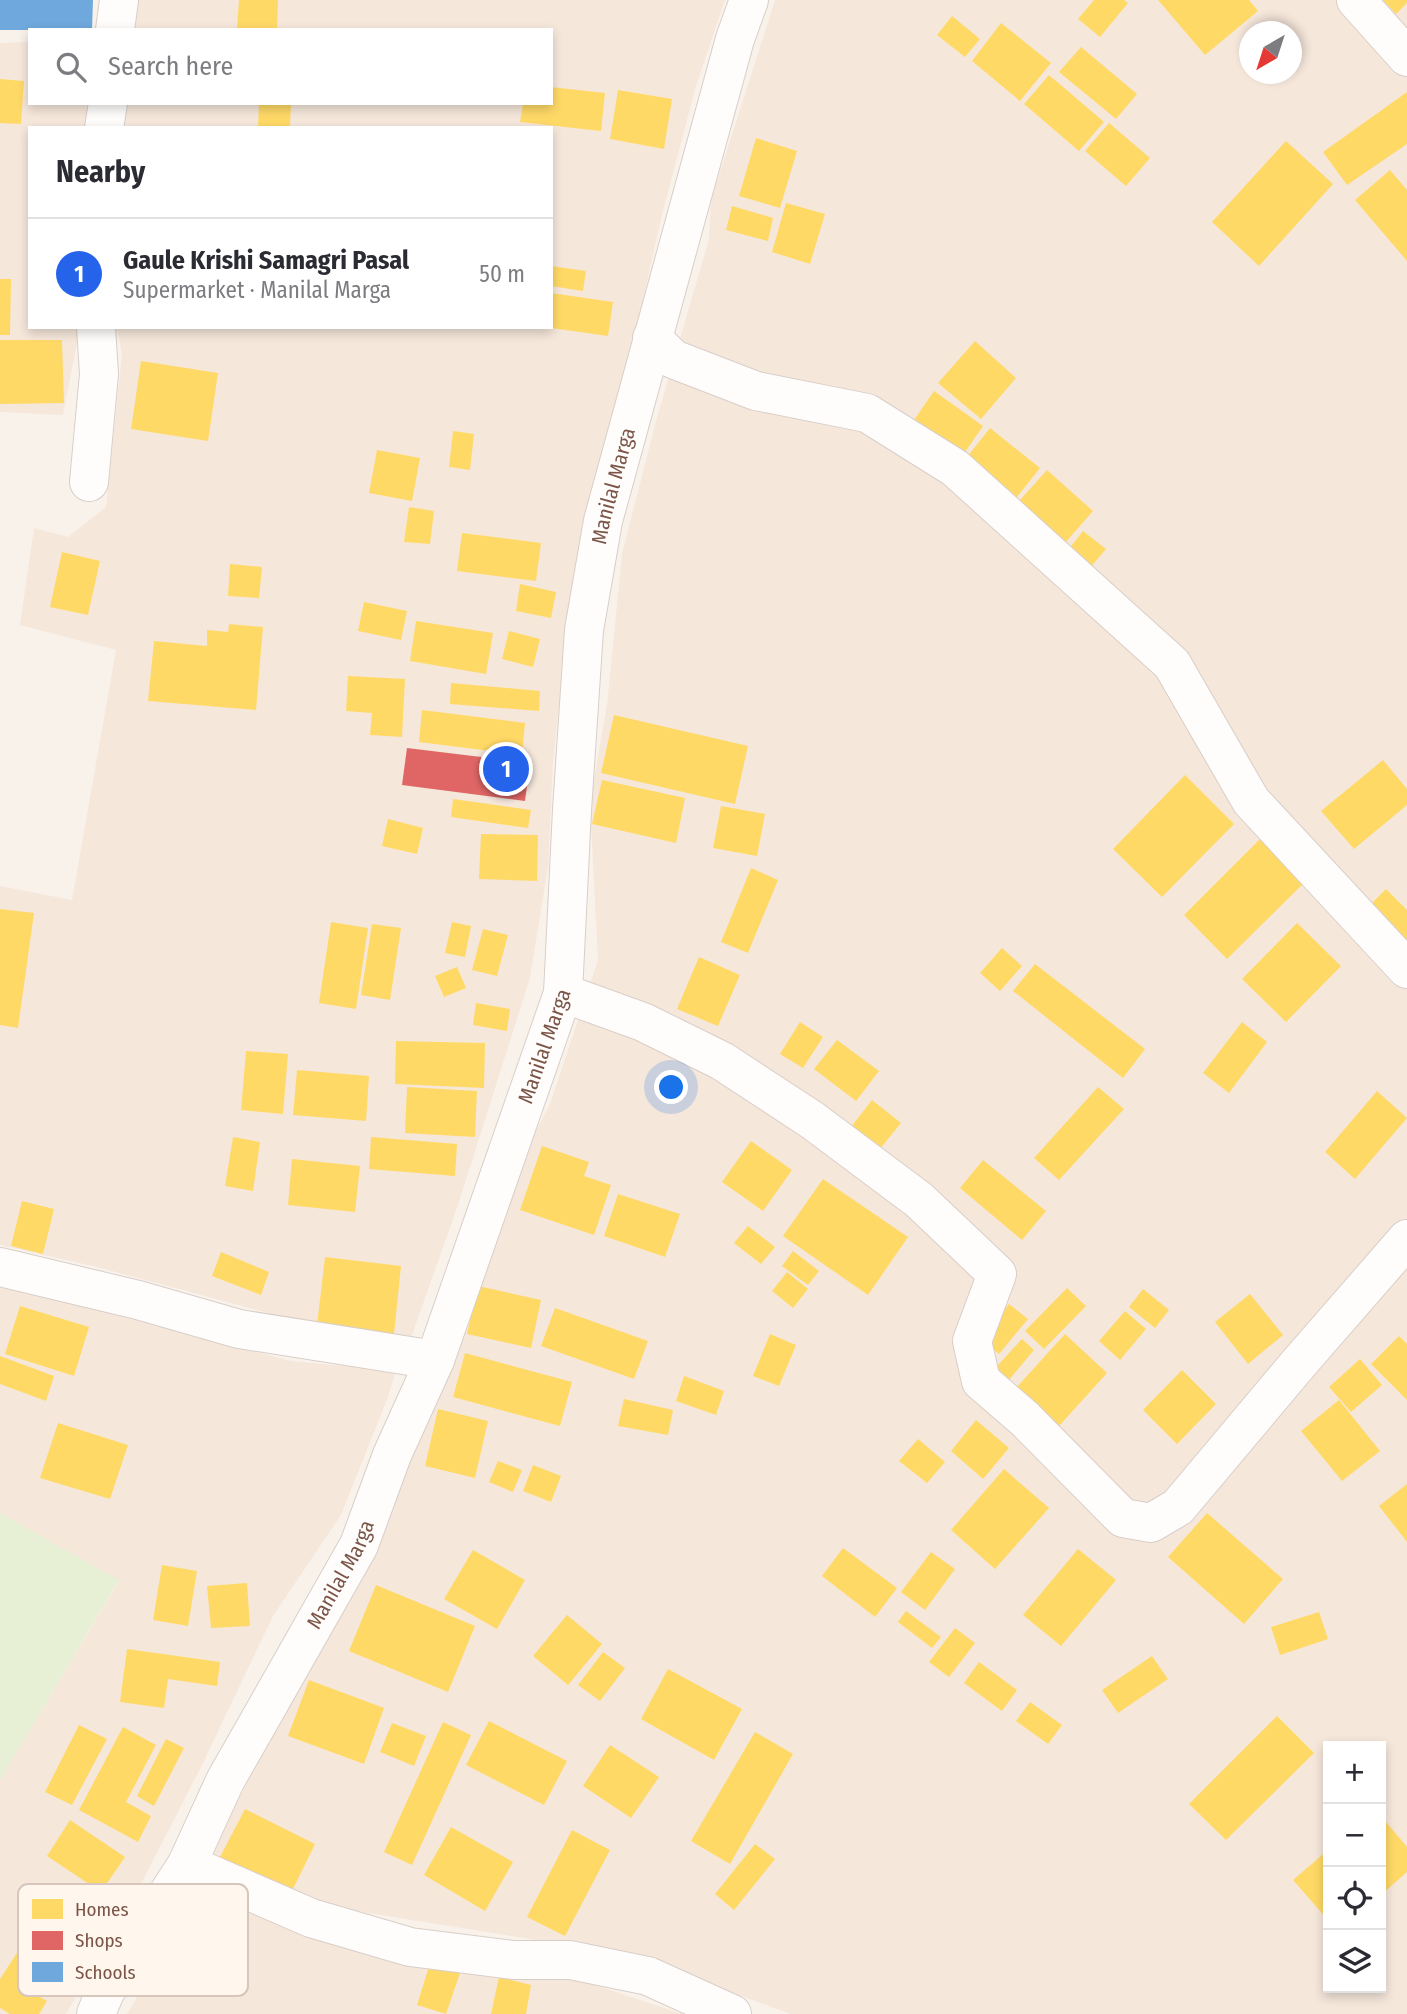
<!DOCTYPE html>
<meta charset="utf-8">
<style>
body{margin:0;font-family:"Fira Sans Condensed",sans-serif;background:#f7f7f7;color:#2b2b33}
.controls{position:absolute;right:21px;bottom:21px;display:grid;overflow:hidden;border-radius:0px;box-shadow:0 4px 10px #0003}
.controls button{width:63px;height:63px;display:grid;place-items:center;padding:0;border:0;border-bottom:2px solid #e1e1e2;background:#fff;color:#2b2b33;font:35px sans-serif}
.compass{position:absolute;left:1239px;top:21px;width:63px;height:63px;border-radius:50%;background:#fff;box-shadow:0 4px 10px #0003;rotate:219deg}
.you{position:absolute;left:672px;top:1088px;width:24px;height:24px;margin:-18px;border:5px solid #fff;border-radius:50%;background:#1a73e8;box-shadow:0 0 0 10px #1a73e833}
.badge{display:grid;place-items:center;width:46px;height:46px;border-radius:50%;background:#2563eb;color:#fff;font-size:23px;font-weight:700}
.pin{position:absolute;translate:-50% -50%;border:4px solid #fff;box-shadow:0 2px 7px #0006}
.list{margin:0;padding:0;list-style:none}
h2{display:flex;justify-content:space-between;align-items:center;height:91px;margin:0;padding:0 28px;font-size:30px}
h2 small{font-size:23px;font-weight:400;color:#7c7c81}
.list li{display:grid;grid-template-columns:46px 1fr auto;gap:21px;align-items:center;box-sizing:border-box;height:112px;padding:0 28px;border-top:2px solid #e1e1e2}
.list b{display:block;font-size:26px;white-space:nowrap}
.list p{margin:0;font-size:23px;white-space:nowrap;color:#7c7c81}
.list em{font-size:23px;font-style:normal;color:#7c7c81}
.icon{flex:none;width:38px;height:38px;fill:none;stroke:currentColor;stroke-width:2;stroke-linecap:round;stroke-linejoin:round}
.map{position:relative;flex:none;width:1407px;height:2014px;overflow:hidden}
.search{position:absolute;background:#fff;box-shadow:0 4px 10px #0003;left:28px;top:28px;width:525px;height:77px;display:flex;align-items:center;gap:18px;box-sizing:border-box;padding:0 24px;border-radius:0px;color:#7c7c81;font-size:26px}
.panel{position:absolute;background:#fff;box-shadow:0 4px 10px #0003;left:28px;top:126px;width:525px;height:203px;border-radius:0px}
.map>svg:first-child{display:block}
.residential{fill:#f6e7db;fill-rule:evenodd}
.green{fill:#e7f0d4}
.homes{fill:#ffd966}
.shops{fill:#e06666}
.schools{fill:#6fa8dc}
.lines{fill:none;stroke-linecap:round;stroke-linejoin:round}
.minor-casing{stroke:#d8cec8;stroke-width:40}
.minor{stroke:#fefdfc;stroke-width:38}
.labels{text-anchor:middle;stroke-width:7;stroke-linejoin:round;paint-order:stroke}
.street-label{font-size:21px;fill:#7b5547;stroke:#fff7ee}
.key{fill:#fff7ee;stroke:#d7c6bc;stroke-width:2}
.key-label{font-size:19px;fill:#7b5547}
</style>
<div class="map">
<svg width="1407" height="2014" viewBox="0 0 1407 2014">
<rect width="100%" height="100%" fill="#f9f2eb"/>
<path class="residential" d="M 132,0 L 725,0 L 696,86 L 662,215 L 638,321 L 605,439 L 562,673 L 553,763 L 548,867 L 530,978 L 459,1202 L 411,1338 L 305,1323 L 97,1267 L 0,1245 L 0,886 L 72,900 L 116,650 L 20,625 L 34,528 L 68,537 L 106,507 L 122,354 L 117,327 L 551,327 L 551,128 L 117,128 L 121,103 L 551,103 L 551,30 L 129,30 Z
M 775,0 L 1407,0 L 1407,2014 L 791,2014 L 629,1955 L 300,1902 L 207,1859 L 281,1719 L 381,1543 L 413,1441 L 505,1191 L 550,1104 L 598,960 L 590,802 L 607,705 L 622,554 L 656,421 L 709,239 L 711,200 ZM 1250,32 L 1292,32 L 1292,74 L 1250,74 ZM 1328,1746 L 1381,1746 L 1381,1988 L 1328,1988 Z
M 30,42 L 30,103 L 97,103 L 92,128 L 30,128 L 30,327 L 80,327 L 63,415 L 0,412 L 0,43 Z
M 0,1285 L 291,1361 L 396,1371 L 388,1397 L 341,1515 L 273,1616 L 202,1765 L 140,1886 L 66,2014 L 0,2014 L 0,1780 L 119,1581 L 0,1513 Z
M 205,1885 L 562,1974 L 682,2014 L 127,2014 Z"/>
<path class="green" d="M 0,1513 L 119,1580 L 0,1780 Z"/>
<path class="homes" d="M 239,0 L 278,0 L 277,30 L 237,30 Z
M 1094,0 L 1124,0 L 1128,3 L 1100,37 L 1078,19 Z
M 1158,0 L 1249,0 L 1258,11 L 1205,55 Z
M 1383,0 L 1407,0 L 1407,3 L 1396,14 Z
M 952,16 L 980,39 L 965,57 L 937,35 Z
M 1001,23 L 1051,63 L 1020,101 L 972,61 Z
M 1081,47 L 1137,94 L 1116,119 L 1059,72 Z
M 1049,75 L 1104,122 L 1079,151 L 1024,104 Z
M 0,79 L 24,81 L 21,124 L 0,123 Z
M 551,87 L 605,93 L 601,131 L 520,122 L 523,103 L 551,103 Z
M 618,90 L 672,99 L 664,149 L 610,139 Z
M 1407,92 L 1407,144 L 1347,185 L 1323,152 Z
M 259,103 L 291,103 L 290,128 L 258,128 Z
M 1109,123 L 1150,158 L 1126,186 L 1085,151 Z
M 756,138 L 797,151 L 780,208 L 739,196 Z
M 1286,141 L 1333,184 L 1259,266 L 1212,222 Z
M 1390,170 L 1407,190 L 1407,261 L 1355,200 Z
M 786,203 L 825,214 L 810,264 L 772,252 Z
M 732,206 L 773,218 L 768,241 L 726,230 Z
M 551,266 L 586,271 L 583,291 L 551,286 Z
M 0,279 L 11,279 L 10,335 L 0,335 Z
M 551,293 L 613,302 L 608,336 L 551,328 Z
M 0,340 L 62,340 L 64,403 L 0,404 Z
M 975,341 L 1016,378 L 981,419 L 938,383 Z
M 141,361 L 218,373 L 208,441 L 131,429 Z
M 934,391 L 983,426 L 961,458 L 912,423 Z
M 990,428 L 1040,468 L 1009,507 L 959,467 Z
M 453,431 L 474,434 L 470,470 L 449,467 Z
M 377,450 L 420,458 L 412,501 L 369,493 Z
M 1047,470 L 1093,511 L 1058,551 L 1012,509 Z
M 409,507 L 434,511 L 430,544 L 404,542 Z
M 1083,531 L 1106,549 L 1090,568 L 1068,550 Z
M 462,533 L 541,543 L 536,581 L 457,571 Z
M 62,552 L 100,561 L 88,615 L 50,607 Z
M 230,564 L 262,567 L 259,598 L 228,596 Z
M 520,584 L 556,592 L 551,618 L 516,611 Z
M 364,602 L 407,611 L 401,640 L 358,631 Z
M 416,621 L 493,633 L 486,674 L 410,661 Z
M 229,624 L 263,627 L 256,710 L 148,701 L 154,641 L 207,646 L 207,630 L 228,632 Z
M 509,631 L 540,639 L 533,667 L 502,659 Z
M 348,676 L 405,679 L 402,737 L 370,735 L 372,713 L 346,711 Z
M 451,683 L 540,691 L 539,711 L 450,704 Z
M 422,710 L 525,723 L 522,755 L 419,742 Z
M 614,715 L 748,746 L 735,804 L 601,773 Z
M 1383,760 L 1407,789 L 1407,805 L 1354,849 L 1321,811 Z
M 1185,775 L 1234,824 L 1162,897 L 1113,849 Z
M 602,780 L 685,798 L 676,843 L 592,824 Z
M 453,799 L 531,810 L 528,828 L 451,817 Z
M 721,806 L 765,814 L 757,856 L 713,848 Z
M 388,819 L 423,828 L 417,854 L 382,846 Z
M 481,834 L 538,835 L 537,881 L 479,879 Z
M 1263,836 L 1306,881 L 1227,959 L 1184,915 Z
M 751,868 L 778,880 L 748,953 L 721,942 Z
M 1386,889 L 1407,910 L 1407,938 L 1403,942 L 1367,908 Z
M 0,909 L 34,913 L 18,1028 L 0,1025 Z
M 331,922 L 368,928 L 356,1009 L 319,1003 Z
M 452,922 L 471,926 L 465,957 L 445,953 Z
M 1297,923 L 1341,966 L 1286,1022 L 1242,979 Z
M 372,924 L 401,928 L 390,1000 L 361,995 Z
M 483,929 L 508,935 L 497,976 L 472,970 Z
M 1002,948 L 1022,966 L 1000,991 L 980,973 Z
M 699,957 L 740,975 L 718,1026 L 677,1009 Z
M 1035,964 L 1145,1049 L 1123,1078 L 1013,991 Z
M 457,967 L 466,988 L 444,997 L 435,976 Z
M 476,1003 L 510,1009 L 507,1031 L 473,1025 Z
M 800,1022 L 823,1037 L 803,1068 L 780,1054 Z
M 1242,1022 L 1267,1042 L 1229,1093 L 1203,1073 Z
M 837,1040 L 879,1071 L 856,1101 L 814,1069 Z
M 396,1041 L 485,1043 L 484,1088 L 395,1084 Z
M 246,1051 L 288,1054 L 283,1114 L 241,1110 Z
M 297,1070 L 369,1076 L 366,1121 L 293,1115 Z
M 407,1087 L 477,1091 L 475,1137 L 405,1133 Z
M 1098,1087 L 1124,1109 L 1059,1180 L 1034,1158 Z
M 1377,1091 L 1407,1118 L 1355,1179 L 1325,1152 Z
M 872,1100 L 901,1123 L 879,1150 L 851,1127 Z
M 233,1137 L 260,1142 L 253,1191 L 225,1186 Z
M 371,1137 L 457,1144 L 455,1176 L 369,1169 Z
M 751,1141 L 792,1170 L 763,1211 L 722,1182 Z
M 542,1146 L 589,1162 L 584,1176 L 611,1185 L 594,1235 L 520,1210 Z
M 292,1159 L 360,1166 L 355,1212 L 288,1205 Z
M 983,1160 L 1046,1211 L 1022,1240 L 960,1188 Z
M 823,1179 L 908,1237 L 868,1295 L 783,1236 Z
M 618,1194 L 680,1214 L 665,1257 L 604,1236 Z
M 22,1201 L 54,1209 L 43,1254 L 11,1246 Z
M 748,1226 L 775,1247 L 761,1264 L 734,1243 Z
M 793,1251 L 819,1271 L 808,1285 L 782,1266 Z
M 221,1252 L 269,1272 L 261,1295 L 212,1276 Z
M 325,1257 L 401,1266 L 394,1334 L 317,1325 Z
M 787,1272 L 808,1289 L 793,1308 L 772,1291 Z
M 478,1286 L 541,1300 L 531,1348 L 467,1334 Z
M 1067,1288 L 1086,1306 L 1044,1349 L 1025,1331 Z
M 1143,1289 L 1169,1310 L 1155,1328 L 1129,1307 Z
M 1250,1294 L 1283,1335 L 1248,1364 L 1215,1322 Z
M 1009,1304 L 1028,1319 L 999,1354 L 980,1339 Z
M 20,1306 L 89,1327 L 74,1376 L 5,1354 Z
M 555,1308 L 648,1341 L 634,1379 L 541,1346 Z
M 1125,1311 L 1146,1329 L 1120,1360 L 1099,1341 Z
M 770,1334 L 796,1345 L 779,1386 L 753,1376 Z
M 1065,1334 L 1107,1373 L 1059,1426 L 1016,1388 Z
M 1399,1336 L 1407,1344 L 1407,1400 L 1371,1364 Z
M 1022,1339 L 1034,1350 L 1003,1387 L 989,1375 Z
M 465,1353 L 572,1382 L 560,1426 L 453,1397 Z
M 0,1356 L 54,1376 L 46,1401 L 0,1384 Z
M 1360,1359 L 1382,1385 L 1351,1412 L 1329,1387 Z
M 1182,1370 L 1216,1404 L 1177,1444 L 1143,1410 Z
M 684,1376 L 724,1391 L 716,1415 L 676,1401 Z
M 624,1399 L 673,1410 L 668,1435 L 618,1426 Z
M 1339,1400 L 1380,1451 L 1342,1481 L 1301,1431 Z
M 438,1409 L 488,1421 L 475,1478 L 425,1466 Z
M 976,1420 L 1009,1448 L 983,1479 L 951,1451 Z
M 58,1423 L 128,1445 L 110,1499 L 40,1478 Z
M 918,1439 L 945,1462 L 927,1483 L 899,1461 Z
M 498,1461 L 522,1470 L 513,1492 L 489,1482 Z
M 533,1465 L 561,1476 L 551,1502 L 523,1491 Z
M 1004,1469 L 1049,1508 L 995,1569 L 951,1530 Z
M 1407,1484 L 1407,1542 L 1379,1506 Z
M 1207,1513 L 1283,1579 L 1244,1624 L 1168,1557 Z
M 843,1548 L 897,1588 L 875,1617 L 822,1576 Z
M 1078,1549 L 1116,1580 L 1061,1646 L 1023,1615 Z
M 473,1550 L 525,1580 L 497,1629 L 444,1599 Z
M 931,1552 L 955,1569 L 925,1610 L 901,1592 Z
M 162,1565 L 197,1571 L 188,1626 L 153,1620 Z
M 247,1583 L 250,1626 L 211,1628 L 207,1586 Z
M 376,1585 L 475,1626 L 448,1692 L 349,1651 Z
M 906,1611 L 941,1637 L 932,1648 L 898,1622 Z
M 1319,1612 L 1328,1639 L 1280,1655 L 1271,1627 Z
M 567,1615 L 602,1644 L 568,1685 L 533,1656 Z
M 955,1628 L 975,1643 L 949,1677 L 929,1662 Z
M 127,1649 L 220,1662 L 217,1686 L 168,1679 L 164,1708 L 120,1702 Z
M 603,1652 L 625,1668 L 600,1701 L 578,1685 Z
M 1152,1656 L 1168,1679 L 1118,1713 L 1102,1690 Z
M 979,1662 L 1017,1690 L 1002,1711 L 964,1683 Z
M 668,1669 L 742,1709 L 714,1760 L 641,1719 Z
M 309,1680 L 384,1708 L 364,1764 L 288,1736 Z
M 1030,1702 L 1062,1725 L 1048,1744 L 1016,1721 Z
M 1277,1716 L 1314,1753 L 1226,1840 L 1189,1804 Z
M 489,1721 L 567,1761 L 544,1805 L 466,1765 Z
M 443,1722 L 471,1735 L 412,1865 L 384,1852 Z
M 392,1723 L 426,1736 L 414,1766 L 380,1752 Z
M 79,1725 L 107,1739 L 72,1805 L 45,1792 Z
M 123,1727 L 156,1745 L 126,1802 L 151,1816 L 138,1842 L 79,1810 Z
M 755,1732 L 793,1754 L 730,1864 L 691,1841 Z
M 166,1739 L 184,1748 L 154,1806 L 137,1796 Z
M 610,1745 L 659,1777 L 631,1818 L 583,1786 Z
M 245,1809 L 315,1844 L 290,1895 L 219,1859 Z
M 1381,1816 L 1407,1847 L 1407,1872 L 1381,1895 Z
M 70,1820 L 125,1857 L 101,1892 L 47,1856 Z
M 451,1827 L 513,1862 L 485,1911 L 424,1875 Z
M 572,1830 L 610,1850 L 565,1936 L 527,1917 Z
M 755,1844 L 775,1859 L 734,1910 L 715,1894 Z
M 1328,1850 L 1328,1920 L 1293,1880 Z
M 39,1919 L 70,1940 L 33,1993 L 47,2001 L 39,2014 L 10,2014 L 0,2008 L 0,1979 Z
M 430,1963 L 460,1973 L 446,2014 L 417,2005 Z
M 499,1977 L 531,1985 L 526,2014 L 491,2014 Z"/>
<path class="shops" d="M 407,748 L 530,763 L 525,801 L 402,785 Z"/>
<path class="schools" d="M 0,0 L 93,0 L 92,30 L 0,30 Z"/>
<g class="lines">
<g class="minor-casing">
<g id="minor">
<path d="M 1356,0 L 1407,57"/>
<path d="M 115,30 L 119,0"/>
<path d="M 104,128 L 108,103"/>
<path d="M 652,338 L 673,359 L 756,391 L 867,413 L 955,468 L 1172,664 L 1251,801 L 1407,969"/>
<path d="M 89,482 L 99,374 L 96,327"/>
<path d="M 563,993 L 643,1022 L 722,1061 L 812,1120 L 919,1200 L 997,1274 L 972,1341 L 981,1381 L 1025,1419 L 1123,1518 L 1151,1523 L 1178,1507 L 1299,1363 L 1407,1239"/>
<path d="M 0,1267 L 138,1300 L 239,1329 L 435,1360"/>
<path d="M 187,1864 L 311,1918 L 410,1947 L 513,1960 L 570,1960 L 648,1976 L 732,2014"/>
<path id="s1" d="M 96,2014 L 105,1992 L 187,1864 L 225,1781 L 359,1545 L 392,1455 L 435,1360 L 563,993 L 572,810 L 584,630 L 603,521 L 735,39 L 749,0"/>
</g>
</g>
<use href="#minor" class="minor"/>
</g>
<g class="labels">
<g class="street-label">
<text dy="7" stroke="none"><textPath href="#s1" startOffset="1638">Manilal Marga</textPath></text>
<text dy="7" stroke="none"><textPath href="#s1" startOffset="1071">Manilal Marga</textPath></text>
<text dy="7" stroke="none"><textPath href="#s1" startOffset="504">Manilal Marga</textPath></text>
</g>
</g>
<rect x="18" y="1884" width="230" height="112" rx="10" class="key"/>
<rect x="32" y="1899" width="31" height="20" fill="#ffd966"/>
<rect x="32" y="1931" width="31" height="19" fill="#e06666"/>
<rect x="32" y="1962" width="31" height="20" fill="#6fa8dc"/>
<g class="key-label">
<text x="75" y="1916">Homes</text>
<text x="75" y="1947">Shops</text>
<text x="75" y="1979">Schools</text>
</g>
</svg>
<div class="controls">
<button>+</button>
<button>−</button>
<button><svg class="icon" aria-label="locate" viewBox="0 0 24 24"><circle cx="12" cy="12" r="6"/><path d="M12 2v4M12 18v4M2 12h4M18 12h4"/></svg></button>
<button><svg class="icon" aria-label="layers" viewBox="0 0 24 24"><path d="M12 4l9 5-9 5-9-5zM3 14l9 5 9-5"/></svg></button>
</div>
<svg class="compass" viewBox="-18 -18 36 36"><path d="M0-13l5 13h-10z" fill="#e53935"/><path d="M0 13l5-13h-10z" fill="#7c7c81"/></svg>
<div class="you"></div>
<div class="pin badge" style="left:506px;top:769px">1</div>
<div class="search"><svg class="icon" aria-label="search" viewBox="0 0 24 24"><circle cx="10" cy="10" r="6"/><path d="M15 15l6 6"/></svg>Search here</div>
<section class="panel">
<h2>Nearby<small></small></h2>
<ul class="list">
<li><span class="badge">1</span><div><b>Gaule Krishi Samagri Pasal</b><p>Supermarket · Manilal Marga</p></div><em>50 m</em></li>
</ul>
</section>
</div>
